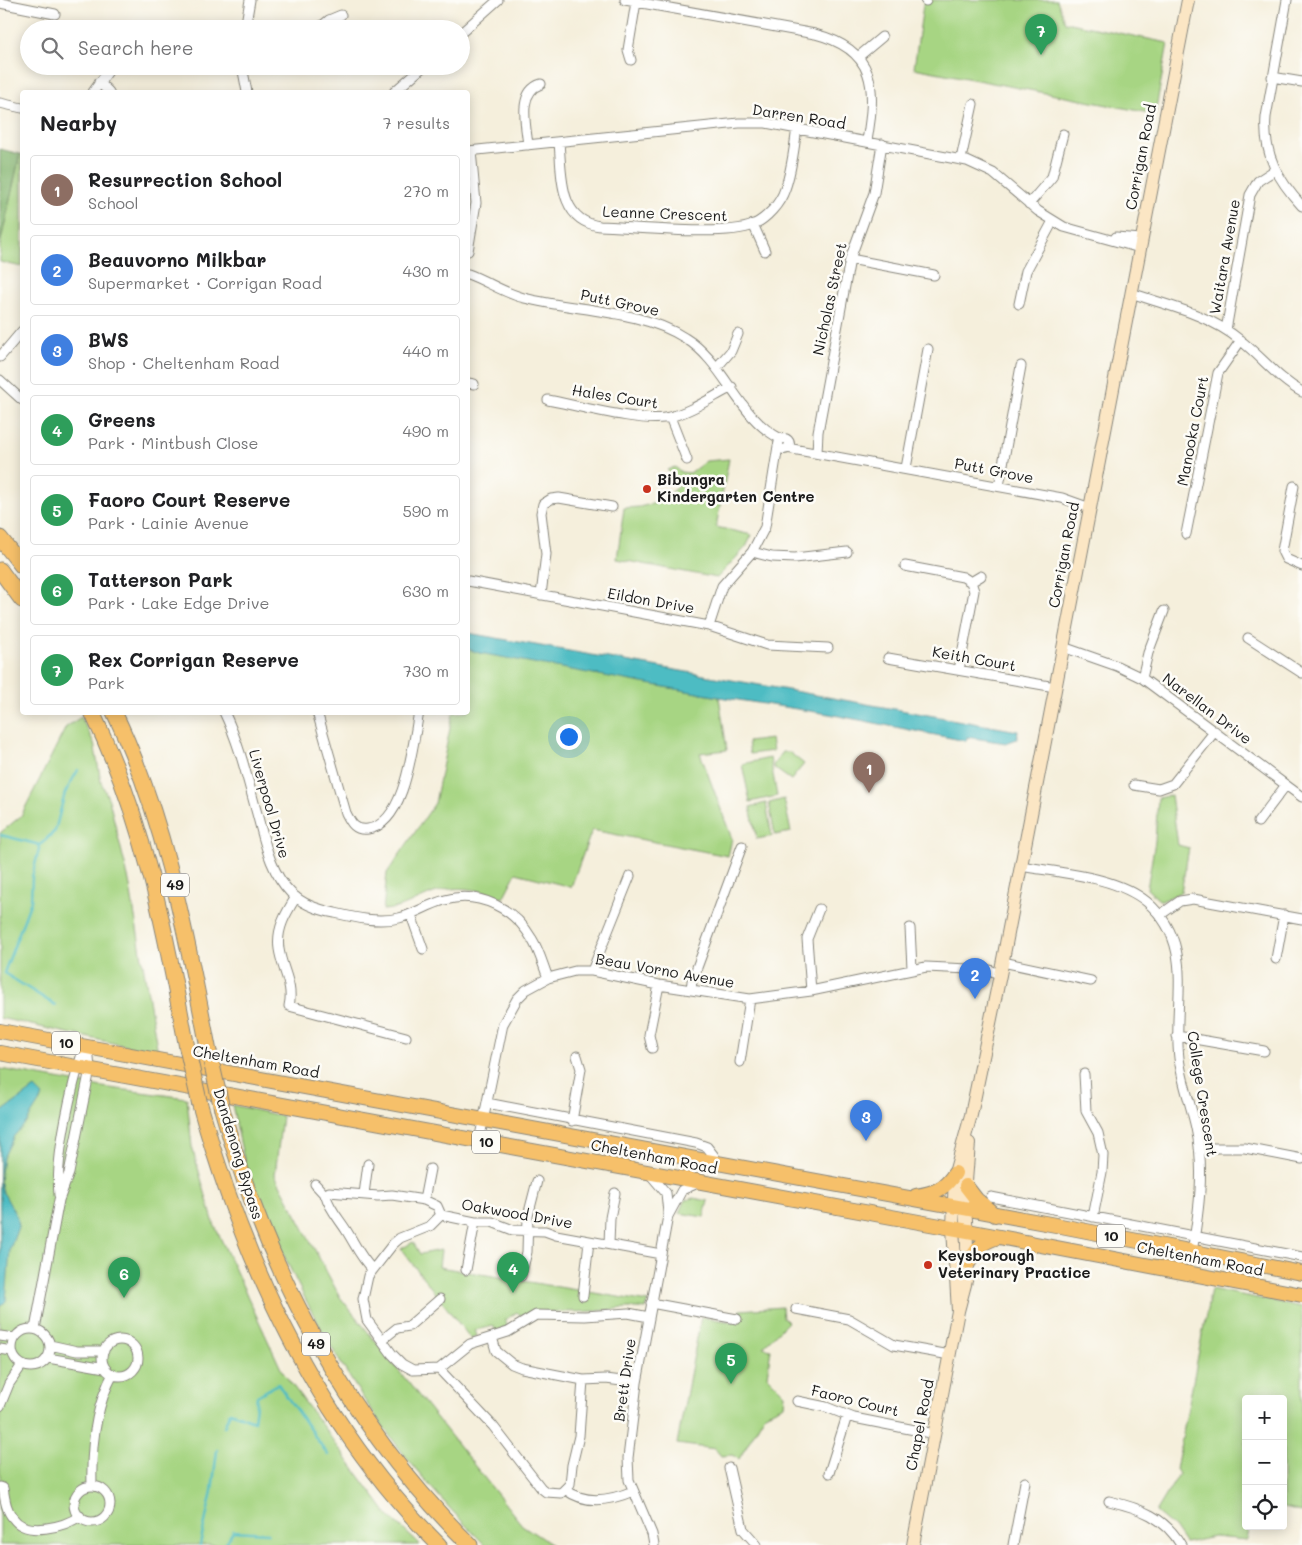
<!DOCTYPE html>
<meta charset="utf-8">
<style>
body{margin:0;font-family:Mali,sans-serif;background:#f6f6f6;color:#202124}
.controls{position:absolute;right:15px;bottom:15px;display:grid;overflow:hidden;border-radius:5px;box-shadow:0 2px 12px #0003}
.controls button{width:45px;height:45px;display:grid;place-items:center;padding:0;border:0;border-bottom:1px solid #e0e0e0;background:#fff;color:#202124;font:25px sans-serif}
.you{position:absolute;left:568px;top:736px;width:18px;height:18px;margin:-12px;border:4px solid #fff;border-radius:50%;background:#1a73e8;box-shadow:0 0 0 8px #1a73e833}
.badge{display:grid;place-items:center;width:32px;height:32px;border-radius:50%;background:#ea580c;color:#fff;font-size:16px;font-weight:700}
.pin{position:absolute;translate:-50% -41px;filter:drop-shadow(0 1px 2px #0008)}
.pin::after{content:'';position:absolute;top:26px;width:18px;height:15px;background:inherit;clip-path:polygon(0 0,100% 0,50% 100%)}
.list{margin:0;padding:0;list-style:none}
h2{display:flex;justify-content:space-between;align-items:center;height:65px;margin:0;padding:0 20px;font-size:21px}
h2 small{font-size:16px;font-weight:400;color:#757577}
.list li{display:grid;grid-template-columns:32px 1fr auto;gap:15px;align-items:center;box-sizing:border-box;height:70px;margin:0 10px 10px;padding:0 10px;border:1px solid #e0e0e0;border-radius:5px}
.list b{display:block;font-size:19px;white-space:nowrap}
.list p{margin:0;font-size:16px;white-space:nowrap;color:#757577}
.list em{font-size:16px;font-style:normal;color:#757577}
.icon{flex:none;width:28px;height:28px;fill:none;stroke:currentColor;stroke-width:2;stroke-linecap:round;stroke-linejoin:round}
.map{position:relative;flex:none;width:1302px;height:1545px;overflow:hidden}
.search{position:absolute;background:#fff;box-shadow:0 2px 12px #0003;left:20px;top:20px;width:450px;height:55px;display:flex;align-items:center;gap:12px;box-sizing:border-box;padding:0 18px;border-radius:28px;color:#757577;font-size:19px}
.panel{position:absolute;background:#fff;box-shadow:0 2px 12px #0003;left:20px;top:90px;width:450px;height:625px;border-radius:5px}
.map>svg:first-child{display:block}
.green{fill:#a7d583;stroke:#627850}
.forest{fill:#85b671;stroke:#506946}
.water{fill:#4dbcc3;stroke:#346c70}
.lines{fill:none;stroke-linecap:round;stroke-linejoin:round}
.stream{stroke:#4dbcc3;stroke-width:2.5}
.minor-casing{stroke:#88867c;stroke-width:11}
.secondary-casing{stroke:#88867c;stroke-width:14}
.primary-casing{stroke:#88867c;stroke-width:16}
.trunk-casing{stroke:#88867c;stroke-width:17}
.minor{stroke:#fff;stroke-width:9}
.secondary{stroke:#fbe6c4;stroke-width:12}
.primary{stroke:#f6c06b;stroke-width:14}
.trunk{stroke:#f6c06b;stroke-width:15}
.trunk-bridge-casing{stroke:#88867c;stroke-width:17;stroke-linecap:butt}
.trunk-bridge{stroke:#f6c06b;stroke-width:15}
.poi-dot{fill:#c8321e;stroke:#fdfcf7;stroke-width:2}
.labels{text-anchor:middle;stroke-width:5;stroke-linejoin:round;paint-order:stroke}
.shield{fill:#fdfcf7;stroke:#605f5e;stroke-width:1}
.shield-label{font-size:14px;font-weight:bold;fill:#1c1c1c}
.street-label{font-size:15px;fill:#1c1c1c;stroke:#fdfcf7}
.poi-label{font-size:15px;font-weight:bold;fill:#1c1c1c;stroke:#fdfcf7;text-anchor:start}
</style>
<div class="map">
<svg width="1302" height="1545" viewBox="0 0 1302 1545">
<rect width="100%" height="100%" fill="#fdfcf7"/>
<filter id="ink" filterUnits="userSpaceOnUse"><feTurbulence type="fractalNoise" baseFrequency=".02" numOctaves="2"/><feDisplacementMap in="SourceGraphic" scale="10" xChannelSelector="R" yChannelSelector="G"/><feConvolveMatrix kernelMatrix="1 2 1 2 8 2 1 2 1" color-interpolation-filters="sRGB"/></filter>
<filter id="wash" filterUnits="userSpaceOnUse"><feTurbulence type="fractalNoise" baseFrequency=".0096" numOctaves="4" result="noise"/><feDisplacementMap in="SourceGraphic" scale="20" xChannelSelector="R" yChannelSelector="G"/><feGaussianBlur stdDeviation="1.12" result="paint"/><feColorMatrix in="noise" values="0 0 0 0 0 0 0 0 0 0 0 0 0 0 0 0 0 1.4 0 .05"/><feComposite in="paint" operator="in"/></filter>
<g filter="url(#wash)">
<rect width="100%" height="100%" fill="#f5efdc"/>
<path class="green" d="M 926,0 L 1057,0 L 1065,22 L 1168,43 L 1155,114 L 914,68 L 923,5 Z
M 20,154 L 22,154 L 22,267 L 0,262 L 0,245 Z
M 729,459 L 716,527 L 752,535 L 746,547 L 717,578 L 617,559 L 624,508 L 639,507 L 664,501 L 680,483 L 667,470 L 675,467 L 681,472 L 690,473 L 706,461 Z
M 468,649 L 719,697 L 727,750 L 700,753 L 732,839 L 728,856 L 592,830 L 571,887 L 516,873 L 503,898 C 478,889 457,884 431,894 C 414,901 401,909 383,910 L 387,873 L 435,803 L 453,713 L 468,712 Z
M 81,717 L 94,743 L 101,782 L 109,800 L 129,881 L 158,1053 L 0,1018 L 0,833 L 21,816 L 66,727 Z
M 771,739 L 773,751 L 750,754 L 748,742 Z
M 783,752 L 789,752 L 804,764 L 791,780 L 774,768 L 773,765 Z
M 770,758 L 777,796 L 750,802 L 742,764 Z
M 1171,795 L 1178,845 L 1189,848 L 1181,892 L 1164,900 L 1159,900 L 1147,889 L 1155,841 L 1158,798 Z
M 784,799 L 791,832 L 775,835 L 769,803 Z
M 766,803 L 772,836 L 757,839 L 750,807 Z
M 0,1069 L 102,1087 L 187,1098 L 192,1147 L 214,1224 L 282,1371 L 388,1515 L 420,1545 L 0,1545 Z
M 232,1105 L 282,1116 L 275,1175 L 340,1297 L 522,1525 L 552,1545 L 485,1545 C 390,1450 331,1360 276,1238 C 270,1224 261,1211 256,1197 C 244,1168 239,1135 232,1105 Z
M 693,1198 L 708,1201 L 704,1217 L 679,1213 L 684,1201 Z
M 413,1242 L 420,1254 L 441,1250 L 439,1267 L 648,1302 L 646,1309 C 628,1306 613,1310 595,1311 C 570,1313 546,1310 520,1315 L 517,1312 L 505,1320 L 508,1327 L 495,1332 L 494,1326 L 475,1330 L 477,1336 L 471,1339 L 401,1249 Z
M 1211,1289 L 1302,1307 L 1302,1512 L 1283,1508 L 1283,1399 L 1246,1399 L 1246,1526 L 1250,1526 L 1247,1540 L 1214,1537 L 1185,1543 L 1174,1527 L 1156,1512 L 1179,1474 L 1176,1469 Z
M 782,1307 L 783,1317 L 788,1322 L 763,1347 L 771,1349 L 767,1376 L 785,1394 L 784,1405 L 765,1414 L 739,1459 L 732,1455 L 721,1456 L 715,1449 L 677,1444 L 701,1317 L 739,1323 L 740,1310 Z"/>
<path class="forest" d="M 0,149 L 20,154 L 0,245 Z"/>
<path class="water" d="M 468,633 L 1018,731 L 1017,739 L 1006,743 L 967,737 L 966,741 L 829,714 L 719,697 L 479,653 L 468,649 Z
M 35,1088 L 43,1096 L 26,1123 L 14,1136 L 3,1158 L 0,1180 L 3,1192 L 17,1217 L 18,1227 L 10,1249 L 6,1301 L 0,1307 L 0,1113 Z"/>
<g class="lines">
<path class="stream" d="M 1,835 L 40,845
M 55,1005 L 4,973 L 31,901 L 32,877 L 40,845 L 55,831 L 65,793 L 78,770
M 224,1427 L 230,1412 L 254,1421 L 257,1396 L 278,1384 L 328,1455
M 200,1545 L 212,1491 L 217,1450
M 225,1545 L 233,1531 L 268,1533"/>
</g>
</g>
<g filter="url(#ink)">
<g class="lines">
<g class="minor-casing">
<path id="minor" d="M 625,0 L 815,34 C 877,50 876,88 867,141
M 925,0 L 926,1
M 1287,0 L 1266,117 C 1263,154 1278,180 1302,206
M 0,3 L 55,14
M 245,29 L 250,0
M 318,29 L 329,20 L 341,15
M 461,33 L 498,0
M 858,57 L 882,37
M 631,60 L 628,50 L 636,2
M 242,66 L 247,92
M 1272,77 L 1302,82
M 99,82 L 109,92
M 93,92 L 112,66
M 394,92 L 424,66
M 0,103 L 22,108
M 559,142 C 562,174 558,221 600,226 C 634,227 725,237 753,225 C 767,218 780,204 785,189 C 792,170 794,148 797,128
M 528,145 C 526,125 517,92 541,84
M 468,151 L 739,123 L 766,123 L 967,161 L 993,173 L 1038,211 L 1064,227 L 1140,248
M 961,159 L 973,104
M 1029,204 L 1052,177 L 1063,134
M 753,224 L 765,251
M 1116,237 L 1141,239
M 468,251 L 476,203 L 471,151
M 850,259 L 934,275
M 468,274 C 487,281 504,293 524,298 C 575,311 640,309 685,338 C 726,363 737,417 781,439
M 1131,293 C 1169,306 1208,314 1240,340 C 1262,357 1278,379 1302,392
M 1019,304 L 1026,271 L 1053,221
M 1226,330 L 1250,195 L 1258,181 L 1275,170
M 0,357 L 22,331
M 718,366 L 731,351 L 738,334
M 0,380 L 22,400
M 468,383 L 474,384
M 548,400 C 575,405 646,424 669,417 C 691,412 712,397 732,387
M 670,417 L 687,460
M778.5 444a5.5 5.5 0 1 1 11 0a5.5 5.5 0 1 1-11 0Z
M 787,448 L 1062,498 L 1090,508
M 817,453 L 818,432 L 850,259 L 874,193 L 882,144
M 906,468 L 928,349
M 999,486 L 1021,366
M 1294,486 L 1282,551 L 1286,559 L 1302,566
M 1186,534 L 1218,373 L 1241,340
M 752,552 L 772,557 L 795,558 L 847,552
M 905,566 L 963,577 L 971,582 L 974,591 L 959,670
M 468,581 L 709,626 L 767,645 L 828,648
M 971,582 L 981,576
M 541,595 L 546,554 L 541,513 L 543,504 L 551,499 L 559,498 L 612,507
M 709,626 L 722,586 L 752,552 L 765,527 L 778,446
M 1248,638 L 1302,673
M 1063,647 L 1117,666 L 1142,678 L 1302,797
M 888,658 L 1055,687
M 1142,678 L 1148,653 L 1164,611
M 224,712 C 239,743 247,777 256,810 C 264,838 269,871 291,893 C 303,905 319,910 335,913 C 356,918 378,923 399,918 C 415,914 429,904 445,900 C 479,890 515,909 532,939 C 539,950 543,965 548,978
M 317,712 L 346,813 C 351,823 355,831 368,829 C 406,824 413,742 419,712
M 1134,785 L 1159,789 L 1173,784 L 1215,731
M 1258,822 L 1286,785
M 1021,866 C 1060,873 1116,876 1147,902 C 1197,945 1172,1002 1179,1058 C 1182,1082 1191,1105 1196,1128 C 1205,1169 1199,1211 1192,1252
M 296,897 C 286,913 276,929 279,949 C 282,970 294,985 289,1006 L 406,1037
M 411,915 L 423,949
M 1160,915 L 1180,901 L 1193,899 L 1302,919
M 910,928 L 912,968
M 1276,959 L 1284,915
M 1003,962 L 1091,981
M 592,971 L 630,876
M 691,990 L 692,981 L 742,846
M 811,991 L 807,939 L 819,909
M 1177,1036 L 1264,1051
M 652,1048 L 649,1035 L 659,985
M 740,1062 L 750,999
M 1084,1074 L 1086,1111 L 1098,1133 L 1103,1155 L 1102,1172 L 1093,1217
M 487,1103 L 696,1143 L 707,1147 L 714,1156 L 713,1163
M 572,1121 L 581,1069 L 577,1056
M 479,1141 L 503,1024 L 517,999 L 526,990 L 548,978 L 575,971 L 592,971 L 659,985 L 750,999 L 811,991 L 926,967 L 990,970 L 1000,975
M 1199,1148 L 1245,1148 L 1302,1159
M 649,1173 L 666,1193 L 668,1213
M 315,1184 L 326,1196
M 364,1194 L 368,1164
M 59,1195 C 55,1155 72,1085 84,1047
M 991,1197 L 1302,1257
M 424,1200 L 430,1169
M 609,1244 L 610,1218 L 615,1193
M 372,1269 C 360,1257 355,1244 346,1230 C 339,1219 329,1208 326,1196 L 329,1192 L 378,1196 L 392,1195 L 424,1200 L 437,1206 L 441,1215
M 466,1270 L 475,1222
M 521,1276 L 527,1252 L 528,1216 L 537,1181
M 583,1296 L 589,1241
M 651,1303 L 737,1319
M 796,1309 L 849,1319 L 894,1345 L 950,1355
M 649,1317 L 628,1313 L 585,1316 L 536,1315 L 508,1332 L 470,1344 L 439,1369 L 413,1370 L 402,1364 L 392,1354 L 367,1320 L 363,1299 L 368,1276 L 393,1244 L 400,1238 L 430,1226 L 441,1215 L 475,1222 L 492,1222 L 513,1230 L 545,1231 L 556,1235 L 661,1254
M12 1348a19 19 0 1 1 38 0a19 19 0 1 1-38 0Z
M 35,1329 L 59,1200 L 69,1173 L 90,1069 L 88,1047
M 0,1336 L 14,1338
M 492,1337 L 496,1351 L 512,1364 L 522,1368 L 583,1380 L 606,1379 L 637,1383
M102 1358a18 18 0 1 1 36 0a18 18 0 1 1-36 0Z
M 382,1340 L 397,1328 L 409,1326 L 440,1299
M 50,1345 L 77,1351 L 104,1351
M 0,1349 L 12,1351
M 48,1358 L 105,1368
M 439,1369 L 493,1426 L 541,1488 L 546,1492 L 561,1493 L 570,1484 L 572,1465 L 579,1436 L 583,1380
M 797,1401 L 826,1407 L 854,1418 L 935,1434
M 0,1406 L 9,1384 L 22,1365
M 729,1468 L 743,1529 L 757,1545
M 829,1473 L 847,1416
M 92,1485 C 91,1449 95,1407 113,1374
M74 1504a18 18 0 1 1 36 0a18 18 0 1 1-36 0Z
M 0,1487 L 3,1488 C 5,1499 6,1510 13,1518 C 26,1537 64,1527 80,1516
M 566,1490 C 586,1505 612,1500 633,1491
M 1109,1501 C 1140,1508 1165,1517 1181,1545
M 654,1545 L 652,1534 L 629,1480 L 628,1458 L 637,1383 L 668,1216 L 682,1190 L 698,1183
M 1013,1545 L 1025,1482"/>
</g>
<g class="secondary-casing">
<path id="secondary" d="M 958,1311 L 953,1228 L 955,1173 L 971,1115 L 1000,975 L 1188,0
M 913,1545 L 958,1311 L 968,1273 L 965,1194 L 969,1143"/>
</g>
<g class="primary-casing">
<path id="primary" d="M 0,1031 L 1061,1226 L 1302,1273
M 0,1053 L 968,1231 L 1302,1295
M 966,1186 L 976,1199 L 995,1215
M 916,1196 C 935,1193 945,1189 955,1173
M 969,1262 C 979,1246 980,1243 998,1237"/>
</g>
<g class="trunk-casing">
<path id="trunk" d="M 0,538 L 22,566
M 0,570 L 22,600
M 92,712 C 145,822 165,930 187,1048
M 114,712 C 166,820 186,935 209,1052
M 200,1105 C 245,1266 319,1425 439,1545
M 222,1109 C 268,1273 348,1425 470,1545"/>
</g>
<use href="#minor" class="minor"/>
<use href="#secondary" class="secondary"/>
<use href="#primary" class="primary"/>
<use href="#trunk" class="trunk"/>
<g class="trunk-bridge-casing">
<path id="trunk-bridge" d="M 187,1048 L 200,1105
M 209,1052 L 222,1109"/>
</g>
<use href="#trunk-bridge" class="trunk-bridge"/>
</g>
</g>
<g class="poi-dot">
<circle cx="647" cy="489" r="5"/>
<circle cx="928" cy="1265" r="5"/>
</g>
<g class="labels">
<g class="shield">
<rect x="161" y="873.5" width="28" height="23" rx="4"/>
<rect x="52" y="1031.5" width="28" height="23" rx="4"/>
<rect x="472" y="1130.5" width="28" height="23" rx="4"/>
<rect x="1097" y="1224.5" width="28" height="23" rx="4"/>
<rect x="302" y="1332.5" width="28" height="23" rx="4"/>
</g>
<g class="shield-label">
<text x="175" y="890">49</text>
<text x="66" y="1048">10</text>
<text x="486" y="1147">10</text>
<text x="1111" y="1241">10</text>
<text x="316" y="1349">49</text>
</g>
<g class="street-label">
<text transform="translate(799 117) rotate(9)" y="5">Darren Road</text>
<text transform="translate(1141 157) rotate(-79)" y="5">Corrigan Road</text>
<text transform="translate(665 214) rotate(2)" y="5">Leanne Crescent</text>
<text transform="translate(1225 257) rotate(-80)" y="5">Waitara Avenue</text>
<text transform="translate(830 299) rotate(-78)" y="5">Nicholas Street</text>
<text transform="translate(620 303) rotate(12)" y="5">Putt Grove</text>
<text transform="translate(615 397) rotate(9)" y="5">Hales Court</text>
<text transform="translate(1193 431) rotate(-79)" y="5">Manooka Court</text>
<text transform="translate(994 471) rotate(11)" y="5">Putt Grove</text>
<text transform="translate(1064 555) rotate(-79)" y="5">Corrigan Road</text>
<text transform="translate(651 601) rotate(10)" y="5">Eildon Drive</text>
<text transform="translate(974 659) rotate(10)" y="5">Keith Court</text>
<text transform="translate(1207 709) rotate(37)" y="5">Narellan Drive</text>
<text transform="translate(269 804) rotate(74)" y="5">Liverpool Drive</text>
<text transform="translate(665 971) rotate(10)" y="5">Beau Vorno Avenue</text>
<text transform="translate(256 1062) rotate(10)" y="5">Cheltenham Road</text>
<text transform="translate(1202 1094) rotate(81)" y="5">College Crescent</text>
<text transform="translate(238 1154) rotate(73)" y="5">Dandenong Bypass</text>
<text transform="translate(654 1157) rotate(11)" y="5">Cheltenham Road</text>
<text transform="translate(517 1214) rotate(10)" y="5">Oakwood Drive</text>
<text transform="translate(1200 1259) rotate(11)" y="5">Cheltenham Road</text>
<text transform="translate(625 1380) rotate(-82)" y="5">Brett Drive</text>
<text transform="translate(855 1401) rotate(14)" y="5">Faoro Court</text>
<text transform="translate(920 1425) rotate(-79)" y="5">Chapel Road</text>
</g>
<g class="poi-label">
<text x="657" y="485">Bibungra<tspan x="657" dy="17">Kindergarten Centre</tspan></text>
<text x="938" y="1261">Keysborough<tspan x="938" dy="17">Veterinary Practice</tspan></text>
</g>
</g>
</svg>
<div class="controls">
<button>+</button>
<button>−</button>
<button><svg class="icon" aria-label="locate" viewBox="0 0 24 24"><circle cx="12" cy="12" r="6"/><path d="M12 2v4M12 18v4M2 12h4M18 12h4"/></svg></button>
</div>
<div class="you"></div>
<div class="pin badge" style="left:869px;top:793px;background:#8d6e63">1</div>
<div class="pin badge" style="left:975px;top:999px;background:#3f7fe0">2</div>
<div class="pin badge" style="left:866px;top:1141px;background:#3f7fe0">3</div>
<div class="pin badge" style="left:513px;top:1293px;background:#2e9e5b">4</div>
<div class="pin badge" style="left:731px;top:1384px;background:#2e9e5b">5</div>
<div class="pin badge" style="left:124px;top:1298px;background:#2e9e5b">6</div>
<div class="pin badge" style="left:1041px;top:55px;background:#2e9e5b">7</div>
<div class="search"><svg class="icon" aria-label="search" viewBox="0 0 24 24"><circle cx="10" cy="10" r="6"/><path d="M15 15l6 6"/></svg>Search here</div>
<section class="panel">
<h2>Nearby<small>7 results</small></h2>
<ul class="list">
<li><span class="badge" style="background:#8d6e63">1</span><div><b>Resurrection School</b><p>School</p></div><em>270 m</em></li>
<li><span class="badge" style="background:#3f7fe0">2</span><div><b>Beauvorno Milkbar</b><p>Supermarket · Corrigan Road</p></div><em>430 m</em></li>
<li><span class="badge" style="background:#3f7fe0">3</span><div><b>BWS</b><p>Shop · Cheltenham Road</p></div><em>440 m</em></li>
<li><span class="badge" style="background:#2e9e5b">4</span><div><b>Greens</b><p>Park · Mintbush Close</p></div><em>490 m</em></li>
<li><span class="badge" style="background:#2e9e5b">5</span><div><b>Faoro Court Reserve</b><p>Park · Lainie Avenue</p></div><em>590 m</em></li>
<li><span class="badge" style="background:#2e9e5b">6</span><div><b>Tatterson Park</b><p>Park · Lake Edge Drive</p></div><em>630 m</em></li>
<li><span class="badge" style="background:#2e9e5b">7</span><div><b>Rex Corrigan Reserve</b><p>Park</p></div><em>730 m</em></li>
</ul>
</section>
</div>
